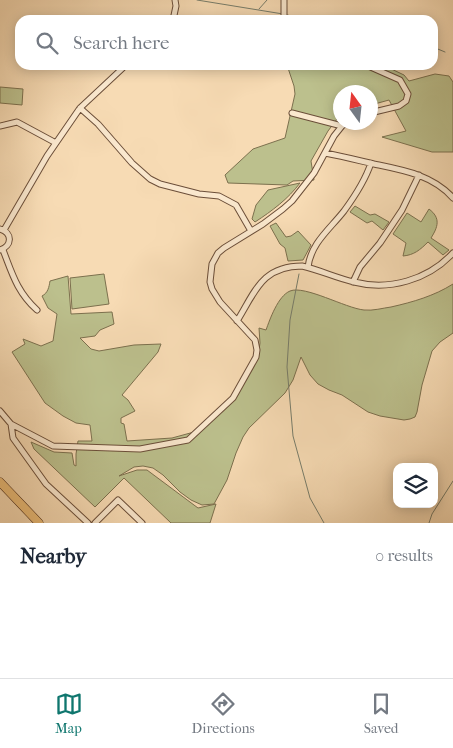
<!DOCTYPE html>
<style>
body{margin:0;font-family:"IM FELL French Canon",serif;background:#f6f6f7;color:#1f2937}
.controls{position:absolute;right:15px;bottom:15px;display:grid;overflow:hidden;border-radius:10px;box-shadow:0 2px 12px #0003}
.controls button{width:45px;height:45px;display:grid;place-items:center;padding:0;border:0;border-bottom:1px solid #e0e1e3;background:#fff;color:#1f2937;font:25px sans-serif}
.compass{position:absolute;left:333px;top:85px;width:45px;height:45px;border-radius:50%;background:#fff;box-shadow:0 2px 12px #0003;rotate:345deg}
.list{margin:0;padding:0;list-style:none}
h2{display:flex;justify-content:space-between;align-items:center;height:65px;margin:0;padding:0 20px;font-size:21px}
h2 small{font-size:16px;font-weight:400;color:#747a83}
.icon{flex:none;width:28px;height:28px;fill:none;stroke:currentColor;stroke-width:2;stroke-linecap:round;stroke-linejoin:round}
.map{position:relative;flex:none;width:453px;height:523px;overflow:hidden}
.search{position:absolute;background:#fff;box-shadow:0 2px 12px #0003;left:15px;right:15px;top:15px;height:55px;display:flex;align-items:center;gap:12px;box-sizing:border-box;padding:0 18px;border-radius:15px;color:#747a83;font-size:19px}
.sheet{height:155px;background:#fff}
nav{display:flex;justify-content:space-around;align-items:center;box-sizing:border-box;height:70px;border-top:1px solid #e0e1e3;background:#fff;font-size:14px;color:#747a83}
nav a{display:grid;justify-items:center;gap:2px}
nav .on{color:#0f766e}
.map>svg:first-child{display:block}
.green{fill:#bcc08d;stroke:#7c704e}
.lines{fill:none;stroke-linecap:round;stroke-linejoin:round}
.stream{stroke:#777d6b;stroke-width:1}
.minor-casing{stroke:#6b4e39;stroke-width:7}
.highway-casing{stroke:#3c1f10;stroke-width:9}
.minor{stroke:#fae8ce;stroke-width:5}
.highway{stroke:#ecbe7a;stroke-width:8}
</style>
<div class="map">
<svg width="453" height="523" viewBox="0 0 453 523">
<rect width="100%" height="100%" fill="#f7dbb4"/>
<filter id="stains"><feTurbulence type="fractalNoise" baseFrequency=".004" numOctaves="4"/><feColorMatrix values="0 0 0 0 .2 0 0 0 0 .09 0 0 0 0 .02 0 0 0 .5 -.17"/></filter>
<radialGradient id="worn" r=".72"><stop offset=".6" stop-color="#630" stop-opacity="0"/><stop offset="1" stop-color="#630" stop-opacity=".3"/></radialGradient>
<path class="green" d="M 287,65 L 383,65 L 404,75 L 409,81 L 435,74 L 449,76 L 453,82 L 453,152 L 432,152 L 382,137 L 406,131 L 389,100 L 371,105 L 370,92 L 340,92 L 340,115 L 328,131 L 311,161 L 314,180 L 293,181 L 287,185 L 228,183 L 225,175 L 253,149 L 285,138 L 295,94 L 294,86 Z
M 0,87 L 23,89 L 22,105 L 0,103 Z
M 300,183 C 288,199 272,211 255,222 L 252,219 L 256,205 L 268,190 Z
M 355,206 L 370,215 L 375,214 L 389,222 L 383,230 L 372,221 L 367,223 L 350,212 Z
M 429,209 C 441,218 438,227 431,238 L 449,250 L 443,255 L 428,242 C 420,250 414,255 403,256 L 406,243 L 393,234 L 407,213 L 421,222 Z
M 276,223 L 286,237 L 291,236 L 298,231 L 311,245 L 303,260 L 288,261 L 285,248 L 280,244 L 270,226 Z
M 104,274 L 109,304 L 72,309 L 70,278 Z
M 68,276 L 71,314 L 112,312 L 114,324 L 100,330 L 95,336 L 80,338 L 91,349 L 99,351 L 134,345 L 161,344 L 158,352 L 122,395 L 128,400 L 135,411 L 121,418 L 121,423 L 124,424 L 127,441 L 172,438 L 194,432 L 230,398 L 259,350 L 260,343 L 259,328 L 266,330 C 270,319 278,296 290,291 C 305,285 345,308 364,310 C 373,311 383,308 391,307 C 413,302 434,296 453,284 L 453,333 L 440,342 L 432,351 L 422,385 L 417,412 L 415,417 L 410,419 L 404,420 L 380,416 L 368,412 L 342,395 L 329,390 L 318,384 L 310,375 L 301,357 L 293,380 L 285,393 L 249,428 L 243,437 L 236,453 L 227,480 L 214,504 L 202,505 L 191,500 L 180,492 L 163,475 L 153,468 L 143,466 L 134,467 L 119,476 L 137,470 L 147,470 L 198,508 L 216,504 L 210,523 L 171,523 L 124,478 L 95,507 L 34,449 L 31,442 L 54,452 L 72,453 L 74,465 L 76,466 L 76,454 L 78,441 L 92,441 L 90,425 L 76,423 L 63,416 L 45,403 L 12,352 L 25,344 L 23,339 L 41,346 L 53,341 L 57,314 L 48,308 L 42,296 C 48,293 49,287 50,281 Z"/>
<g class="lines">
<path class="stream" d="M 197,0 L 283,14
M 259,9 L 267,0
M 287,15 L 311,20
M 433,47 L 445,52
M 299,274 L 290,320 L 287,367 L 293,436 L 310,498 L 324,523
M 429,523 L 432,514 L 453,481"/>
<g class="minor-casing">
<path id="minor" d="M 284,0 L 284,20
M 173,20 L 176,6 L 175,0
M 366,65 L 400,80 L 408,94 L 406,101 L 399,106 L 370,113
M 80,108 L 98,124 L 132,163 L 150,179 L 160,184 L 199,194 L 219,196 L 236,205 L 251,231
M 292,113 L 342,126 L 347,122
M 0,126 L 17,122 L 56,143
M 325,153 C 341,156 357,160 374,164 C 403,170 433,175 453,198
M 0,229 C 13,233 12,246 0,250
M 4,230 L 47,156 L 80,108 L 126,65
M 3,250 C 12,273 17,292 37,310
M 308,267 C 311,243 330,229 344,211 C 355,196 365,181 371,163
M 353,282 L 360,267 L 380,243 L 402,210 L 419,175
M 237,321 C 255,292 262,266 302,266 C 320,270 336,278 354,282 C 389,291 428,280 453,253
M 0,411 L 11,424 L 53,446 L 140,449 L 188,440 L 233,398 L 256,357 L 257,350 L 255,340 L 220,302 L 212,289 L 210,282 L 212,264 L 218,253 L 224,248 L 263,224 L 283,209 L 292,201 L 314,173 L 334,136 L 342,126
M 11,424 L 13,438 L 46,484 L 88,523
M 95,523 L 118,500 L 142,523"/>
</g>
<g class="highway-casing">
<path id="highway" d="M 0,482 L 39,523"/>
</g>
<use href="#minor" class="minor"/>
<use href="#highway" class="highway"/>
</g>
<rect width="100%" height="100%" filter="url(#stains)"/>
<rect width="100%" height="100%" fill="url(#worn)"/>
</svg>
<div class="controls">
<button><svg class="icon" aria-label="layers" viewBox="0 0 24 24"><path d="M12 4l9 5-9 5-9-5zM3 14l9 5 9-5"/></svg></button>
</div>
<svg class="compass" viewBox="-18 -18 36 36"><path d="M0-13l5 13h-10z" fill="#e53935"/><path d="M0 13l5-13h-10z" fill="#747a83"/></svg>
<div class="search"><svg class="icon" aria-label="search" viewBox="0 0 24 24"><circle cx="10" cy="10" r="6"/><path d="M15 15l6 6"/></svg>Search here</div>
</div>
<section class="sheet">
<h2>Nearby<small>0 results</small></h2>
<ul class="list">
</ul>
</section>
<nav>
<a class="on"><svg class="icon" aria-label="map" viewBox="0 0 24 24"><path d="M3 6l6-2 6 2 6-2v14l-6 2-6-2-6 2zM9 4v14M15 6v14"/></svg>Map</a>
<a><svg class="icon" aria-label="directions" viewBox="0 0 24 24"><path d="M12 3l9 9-9 9-9-9zM9 14v-3h6M13 9l2 2-2 2"/></svg>Directions</a>
<a><svg class="icon" aria-label="saved" viewBox="0 0 24 24"><path d="M7 4h10v16l-5-4-5 4z"/></svg>Saved</a>
</nav>
